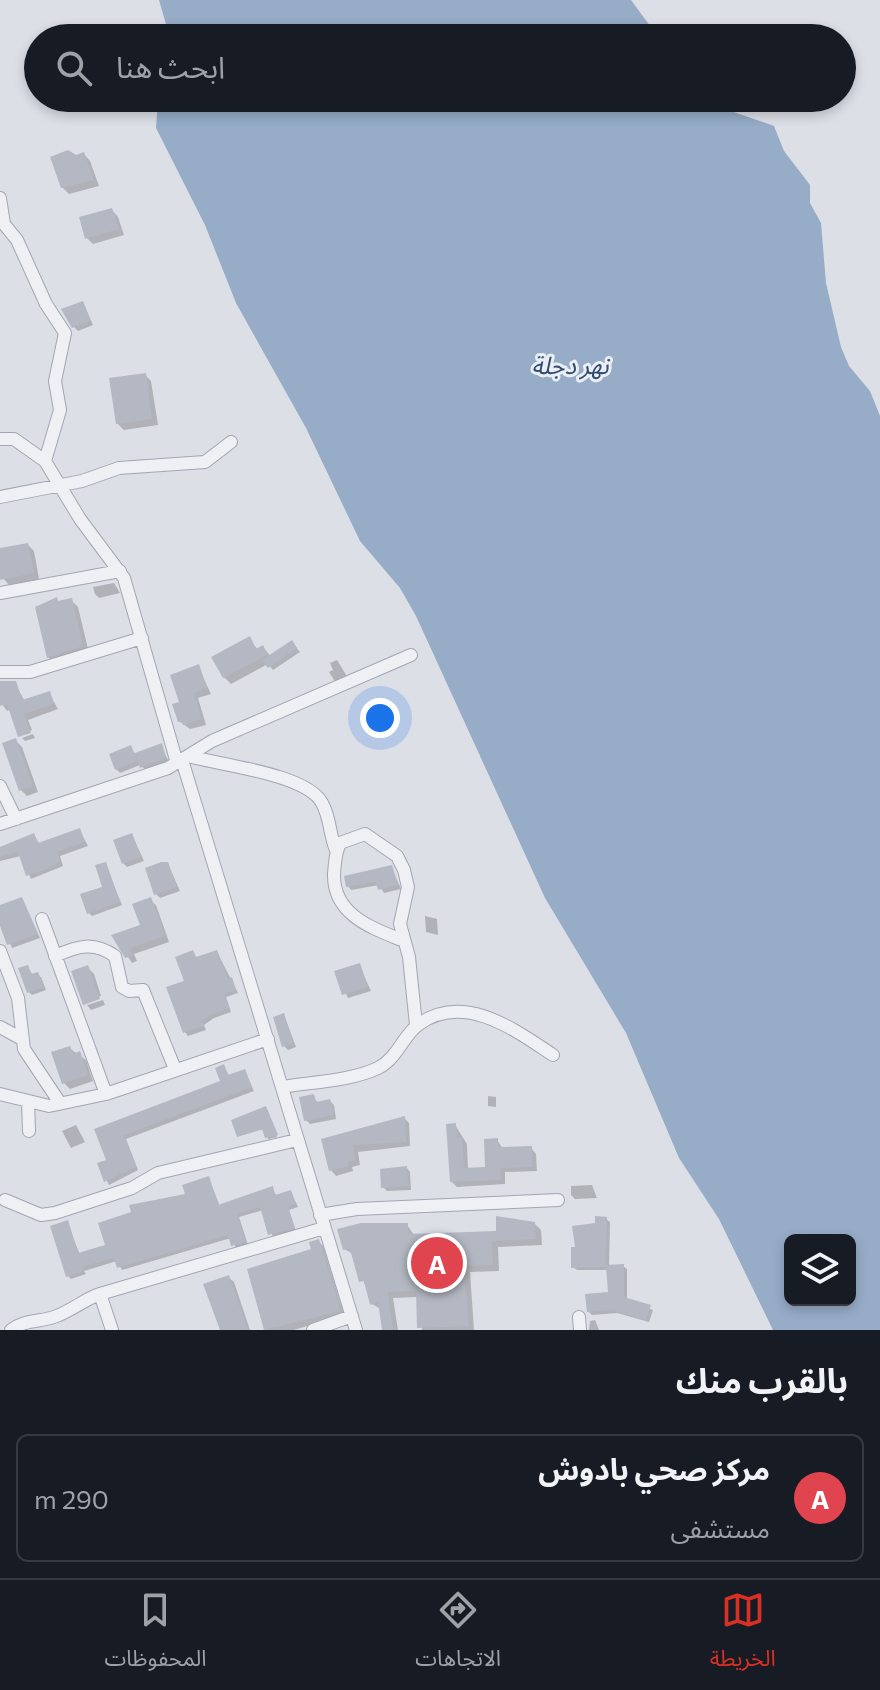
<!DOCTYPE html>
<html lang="ar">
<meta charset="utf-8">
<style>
body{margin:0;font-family:Commissioner,"Noto Sans Arabic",sans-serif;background:#242831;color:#f1f3f6;direction:rtl}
.controls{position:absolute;right:24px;bottom:24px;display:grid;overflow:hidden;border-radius:12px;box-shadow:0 4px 12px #0003}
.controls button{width:72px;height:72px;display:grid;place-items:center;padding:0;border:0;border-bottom:2px solid #363941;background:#171b24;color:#f1f3f6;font:40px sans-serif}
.you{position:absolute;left:380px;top:718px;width:28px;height:28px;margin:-20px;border:6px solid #fff;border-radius:50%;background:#1a73e8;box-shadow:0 0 0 12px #1a73e833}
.badge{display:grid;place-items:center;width:52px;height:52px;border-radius:50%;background:#d93025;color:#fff;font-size:26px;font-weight:700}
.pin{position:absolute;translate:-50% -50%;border:4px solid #fff;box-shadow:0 2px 8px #0006}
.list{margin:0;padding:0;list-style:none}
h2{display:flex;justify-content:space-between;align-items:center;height:104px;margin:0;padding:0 32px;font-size:34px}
h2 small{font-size:26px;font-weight:400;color:#9ea1a6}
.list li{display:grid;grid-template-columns:52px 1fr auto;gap:24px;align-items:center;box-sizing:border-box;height:128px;margin:0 16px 16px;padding:0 16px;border:2px solid #363941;border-radius:12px}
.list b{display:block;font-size:30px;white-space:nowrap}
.list p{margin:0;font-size:26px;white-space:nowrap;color:#9ea1a6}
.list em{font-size:26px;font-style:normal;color:#9ea1a6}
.icon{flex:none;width:44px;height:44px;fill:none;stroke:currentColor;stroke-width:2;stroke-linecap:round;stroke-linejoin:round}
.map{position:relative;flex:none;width:880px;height:1330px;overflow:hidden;direction:ltr}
.search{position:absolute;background:#171b24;box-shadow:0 4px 12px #0003;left:24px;right:24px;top:24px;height:88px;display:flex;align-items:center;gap:20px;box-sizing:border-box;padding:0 28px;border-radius:44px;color:#9ea1a6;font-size:30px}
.sheet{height:248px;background:#171b24}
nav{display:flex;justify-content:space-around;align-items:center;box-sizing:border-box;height:112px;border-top:2px solid #363941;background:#171b24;font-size:22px;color:#9ea1a6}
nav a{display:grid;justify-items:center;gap:4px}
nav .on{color:#d93025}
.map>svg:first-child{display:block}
.water{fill:#96acc7;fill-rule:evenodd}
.shadow{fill:#0003}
.building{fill:#b3b8c3}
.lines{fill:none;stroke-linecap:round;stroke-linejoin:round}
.street-casing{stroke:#a2a6b0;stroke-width:14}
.street{stroke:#eef0f4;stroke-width:12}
.labels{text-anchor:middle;stroke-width:6;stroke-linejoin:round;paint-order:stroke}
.water-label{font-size:24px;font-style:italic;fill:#304b6f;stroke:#ebeef4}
</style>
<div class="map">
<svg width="880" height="1330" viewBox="0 0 880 1330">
<rect width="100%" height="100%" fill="#dcdfe6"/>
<path class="water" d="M 159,0 L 631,0 L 659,38 L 170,38 Z
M 158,98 L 705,98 L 725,109 L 774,126 L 784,151 L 810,185 L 810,203 L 821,223 L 826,283 L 841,347 L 849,366 L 870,391 L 880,416 L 880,1330 L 773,1330 L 719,1219 L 679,1158 L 626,1033 L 545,898 L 416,616 L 400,588 L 360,541 L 306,428 L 236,303 L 205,225 L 156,128 ZM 790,1240 L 850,1240 L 850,1300 L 790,1300 Z"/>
<path class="shadow" d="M 84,154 L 90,161 L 99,186 L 69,194 L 62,187 L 74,158 Z
M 112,210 L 118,217 L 124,235 L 93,244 L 87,238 Z
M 83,303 L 93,325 L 78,331 L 74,327 Z
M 145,375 L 151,381 L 158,425 L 124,430 L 117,423 Z
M 28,545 L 34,551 L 39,579 L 9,585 L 3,578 L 0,550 Z
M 114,583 L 120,593 L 99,598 L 95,594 L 93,587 Z
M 56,599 L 60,603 L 71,600 L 78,607 L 89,653 L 55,663 L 48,657 Z
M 249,639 L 258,650 L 263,647 L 271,657 L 295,646 L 300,652 L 273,670 L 268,664 L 231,684 L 224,677 Z
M 337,660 L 348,678 L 336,683 L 329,672 L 333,670 L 330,663 Z
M 198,667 L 211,694 L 198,698 L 206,725 L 190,729 L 179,721 L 182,704 Z
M 15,683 L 25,702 L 49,693 L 58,709 L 28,720 L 32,730 L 20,735 L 11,709 L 7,711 L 0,701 L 0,684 Z
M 33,734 L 35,738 L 25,741 L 22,738 Z
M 16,741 L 22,747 L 38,792 L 27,796 L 21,790 Z
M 161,746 L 169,762 L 146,770 L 140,765 L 120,773 L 116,769 L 131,748 L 136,755 Z
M 80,831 L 88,846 L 60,856 L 63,866 L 31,879 L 21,856 L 0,861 L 0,848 L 34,835 L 40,845 Z
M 132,835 L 144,861 L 127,867 L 123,863 Z
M 105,864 L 122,905 L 92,916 L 89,913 L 104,888 Z
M 168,864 L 180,891 L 160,898 L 156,894 Z
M 391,867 L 401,889 L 384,893 L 379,885 L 351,890 L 348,886 Z
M 22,899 L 40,938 L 12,948 L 0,920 L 0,907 Z
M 150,900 L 156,905 L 169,942 L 134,954 L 137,961 L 132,963 L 114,936 L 142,926 Z
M 425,916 L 437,919 L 438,935 L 426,932 Z
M 193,952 L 197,959 L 217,952 L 238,993 L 226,997 L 231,1012 L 214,1018 L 204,1025 L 206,1030 L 188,1036 L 185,1032 L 186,982 Z
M 359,965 L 371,991 L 348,998 L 337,973 Z
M 28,967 L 33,976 L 41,977 L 46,990 L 32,995 L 29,992 Z
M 87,967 L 94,974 L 101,996 L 85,1002 Z
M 103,1000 L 105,1005 L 91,1010 L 87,1005 Z
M 284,1015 L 296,1047 L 288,1050 L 284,1046 Z
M 69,1048 L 86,1060 L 93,1081 L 70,1089 L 64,1083 Z
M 224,1067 L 230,1077 L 245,1072 L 254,1091 L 126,1139 L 138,1170 L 109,1185 L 99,1164 L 108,1161 L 96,1130 L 222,1082 Z
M 313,1096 L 318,1103 L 330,1101 L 334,1105 L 336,1119 L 310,1124 L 306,1120 Z
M 488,1096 L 496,1097 L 496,1107 L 488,1106 Z
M 267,1110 L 277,1137 L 268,1139 L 264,1129 L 239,1136 Z
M 404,1118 L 409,1123 L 410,1146 L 358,1152 L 360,1165 L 352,1167 L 353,1171 L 336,1176 L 331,1170 L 323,1140 Z
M 76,1125 L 85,1142 L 71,1148 L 62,1131 Z
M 455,1125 L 467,1144 L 468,1170 L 487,1169 L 497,1140 L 503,1149 L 531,1148 L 536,1154 L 537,1171 L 505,1172 L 505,1184 L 457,1187 L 452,1182 Z
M 407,1168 L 410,1172 L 411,1190 L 387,1191 L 383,1187 Z
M 209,1178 L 220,1207 L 272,1189 L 277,1196 L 291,1192 L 298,1207 L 289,1210 L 296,1231 L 273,1237 L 263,1210 L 239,1217 L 248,1245 L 236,1248 L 231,1238 L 122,1270 L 117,1261 L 84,1271 L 86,1274 L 71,1279 L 68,1276 L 67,1222 L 80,1255 L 108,1247 Z
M 592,1185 L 597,1198 L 575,1199 L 571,1195 L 571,1186 Z
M 606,1219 L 610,1222 L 609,1267 L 623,1266 L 627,1269 L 627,1300 L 653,1310 L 649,1322 L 617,1313 L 592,1315 L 588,1311 L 611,1294 L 608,1270 L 577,1270 L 573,1267 L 597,1225 Z
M 534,1223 L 541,1230 L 542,1245 L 498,1247 L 499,1271 L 470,1272 L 474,1330 L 422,1330 L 418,1297 L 393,1298 L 398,1330 L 384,1330 L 381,1309 L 372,1304 L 354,1255 L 345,1249 L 407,1225 L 414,1235 L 498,1232 Z
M 318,1241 L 323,1246 L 344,1315 L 294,1330 L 266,1330 L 249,1270 L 314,1250 Z
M 228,1277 L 234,1282 L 250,1330 L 222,1330 Z
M 595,1320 L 599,1330 L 589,1330 L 590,1321 Z"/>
<path class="building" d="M 68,150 L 76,155 L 84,152 L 94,180 L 61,188 L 50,157 Z
M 112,208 L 119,229 L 85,239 L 79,217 Z
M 83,301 L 91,321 L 72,328 L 61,309 Z
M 146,373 L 152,419 L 116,424 L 109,378 Z
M 28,543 L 34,573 L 0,580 L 0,548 Z
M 57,597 L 58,601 L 72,598 L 83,646 L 47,658 L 35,607 Z
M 250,636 L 256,649 L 263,645 L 268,655 L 223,678 L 211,657 Z
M 292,640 L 297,648 L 268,668 L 262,660 Z
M 199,664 L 207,688 L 194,693 L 202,719 L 183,725 L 182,721 L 178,722 L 172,704 L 179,702 L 170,675 Z
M 0,681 L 16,681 L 22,700 L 50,691 L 54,704 L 24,714 L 31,733 L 18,737 L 7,704 L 0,706 Z
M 16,738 L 33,786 L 19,791 L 2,743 Z
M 162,743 L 166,758 L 140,768 L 135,753 Z
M 131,745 L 137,761 L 115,770 L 109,754 Z
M 80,828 L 85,842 L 57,852 L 60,862 L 47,869 L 26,876 L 18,852 L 0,857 L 0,847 L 34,833 L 38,843 Z
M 132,833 L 141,857 L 122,864 L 113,840 Z
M 106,862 L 120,902 L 87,914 L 80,894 L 102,887 L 95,865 Z
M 161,862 L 168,862 L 177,887 L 154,895 L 145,868 Z
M 392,865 L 398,885 L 378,890 L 376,882 L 346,887 L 344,876 Z
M 22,897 L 38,934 L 7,945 L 0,926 L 0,905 Z
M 151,897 L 165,936 L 130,948 L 133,956 L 125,958 L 111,935 L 140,925 L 132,904 Z
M 193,950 L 196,957 L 217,950 L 228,979 L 232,977 L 236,990 L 224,994 L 229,1008 L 211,1015 L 202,1021 L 204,1026 L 183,1033 L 166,987 L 184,981 L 175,957 Z
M 360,963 L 368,987 L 342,995 L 334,971 Z
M 28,965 L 31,974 L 38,972 L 44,987 L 27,993 L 18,968 Z
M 88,965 L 100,999 L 83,1005 L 71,971 Z
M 284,1013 L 293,1043 L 282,1047 L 273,1017 Z
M 70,1046 L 73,1054 L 80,1051 L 88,1075 L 62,1084 L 51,1052 Z
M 224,1064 L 228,1075 L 245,1069 L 252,1087 L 124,1135 L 136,1167 L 104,1182 L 97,1163 L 106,1160 L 94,1129 L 220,1081 L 215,1068 Z
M 314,1094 L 316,1102 L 330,1099 L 334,1115 L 304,1121 L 299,1097 Z
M 266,1106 L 278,1135 L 265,1138 L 262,1129 L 237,1137 L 231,1120 Z
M 405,1116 L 406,1142 L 353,1145 L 356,1160 L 348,1162 L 349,1166 L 329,1171 L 321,1139 Z
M 456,1123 L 457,1137 L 462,1137 L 464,1168 L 485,1167 L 484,1139 L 498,1138 L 498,1147 L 532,1146 L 532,1167 L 500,1168 L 501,1180 L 450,1182 L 446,1124 Z
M 407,1166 L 408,1186 L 381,1188 L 380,1169 Z
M 209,1176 L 218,1205 L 273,1186 L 275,1195 L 291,1190 L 296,1204 L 288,1206 L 294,1228 L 268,1235 L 260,1207 L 237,1214 L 246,1242 L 231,1246 L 228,1235 L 117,1268 L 114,1258 L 82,1267 L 84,1271 L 66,1277 L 50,1226 L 68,1220 L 78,1253 L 105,1245 L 98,1223 L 131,1212 L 129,1205 L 185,1194 L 182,1185 Z
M 496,1216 L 535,1222 L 536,1239 L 492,1241 L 493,1265 L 464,1266 L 469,1326 L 417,1328 L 416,1291 L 388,1292 L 393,1330 L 382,1330 L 378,1302 L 370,1305 L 364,1281 L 359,1282 L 350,1249 L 343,1250 L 337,1229 L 361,1223 L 408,1223 L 408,1234 L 496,1231 Z
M 595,1216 L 607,1217 L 606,1265 L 624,1264 L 624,1297 L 651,1305 L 646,1320 L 612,1310 L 587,1312 L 585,1294 L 608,1292 L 606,1267 L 571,1268 L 571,1247 L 575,1247 L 572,1226 L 595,1223 Z
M 319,1239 L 341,1311 L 264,1330 L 247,1269 L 311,1249 L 309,1242 Z
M 229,1275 L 248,1330 L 220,1330 L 203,1284 Z"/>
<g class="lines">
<g class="street-casing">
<path id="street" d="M 0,198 L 4,224 L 17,240 L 46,304 L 65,333 L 55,381 L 60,410 L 45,461
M 0,439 L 14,439 L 45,461 L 80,519 L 124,578 L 177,763
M 0,497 L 82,481 L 119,468 L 205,462 L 231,442
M 0,593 L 120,571
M 0,672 L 30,672 L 142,638
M 188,756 C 220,765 307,774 322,803 C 331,819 329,834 336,850
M 182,760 L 356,1330
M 0,786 L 16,819
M 0,824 L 168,768 L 212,741 L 411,655
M 42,919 L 106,1094
M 404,941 C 372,928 333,915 334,874 C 335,863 335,853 340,843 L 365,834 L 397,856 L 404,870 L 408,887 L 400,924 L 409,957 L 416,1025
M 0,951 L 18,998 L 24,1049 L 60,1103
M 55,956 C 78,946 93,941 115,956 L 122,987 L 129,991 L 143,990 L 175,1069
M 0,1027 L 22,1039
M 282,1087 C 311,1082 351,1081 378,1068 C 398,1058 403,1035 419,1024 C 465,992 515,1030 553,1055
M 0,1094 L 49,1106 L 106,1094 L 268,1039
M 28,1101 L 29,1131
M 5,1200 L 41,1215 L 55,1213 L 132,1188 L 158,1173 L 297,1140
M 320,1215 L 357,1209 L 558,1200
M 100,1294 L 112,1330
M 579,1317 L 580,1330
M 11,1330 C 27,1318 42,1323 59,1315 C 74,1309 85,1299 100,1294 L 324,1228
M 313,1330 L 352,1316"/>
</g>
<use href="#street" class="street"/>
</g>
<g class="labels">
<g class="water-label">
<text x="570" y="374">نهر دجلة</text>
</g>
</g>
</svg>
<div class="controls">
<button><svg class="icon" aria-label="layers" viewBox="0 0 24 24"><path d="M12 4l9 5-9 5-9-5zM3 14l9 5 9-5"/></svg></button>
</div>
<div class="you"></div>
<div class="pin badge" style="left:437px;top:1263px;background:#e0444e">A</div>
<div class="search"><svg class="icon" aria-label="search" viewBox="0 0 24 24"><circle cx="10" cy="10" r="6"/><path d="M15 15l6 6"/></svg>ابحث هنا</div>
</div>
<section class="sheet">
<h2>بالقرب منك<small></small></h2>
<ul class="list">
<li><span class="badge" style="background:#e0444e">A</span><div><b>مركز صحي بادوش</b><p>مستشفى</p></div><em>290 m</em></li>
</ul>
</section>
<nav>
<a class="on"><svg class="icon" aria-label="map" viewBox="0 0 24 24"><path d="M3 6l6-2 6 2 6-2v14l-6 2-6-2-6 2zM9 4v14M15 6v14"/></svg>الخريطة</a>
<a><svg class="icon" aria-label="directions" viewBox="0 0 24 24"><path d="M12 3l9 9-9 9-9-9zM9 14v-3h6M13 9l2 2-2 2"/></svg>الاتجاهات</a>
<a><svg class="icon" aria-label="saved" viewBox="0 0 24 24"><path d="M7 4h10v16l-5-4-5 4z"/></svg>المحفوظات</a>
</nav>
